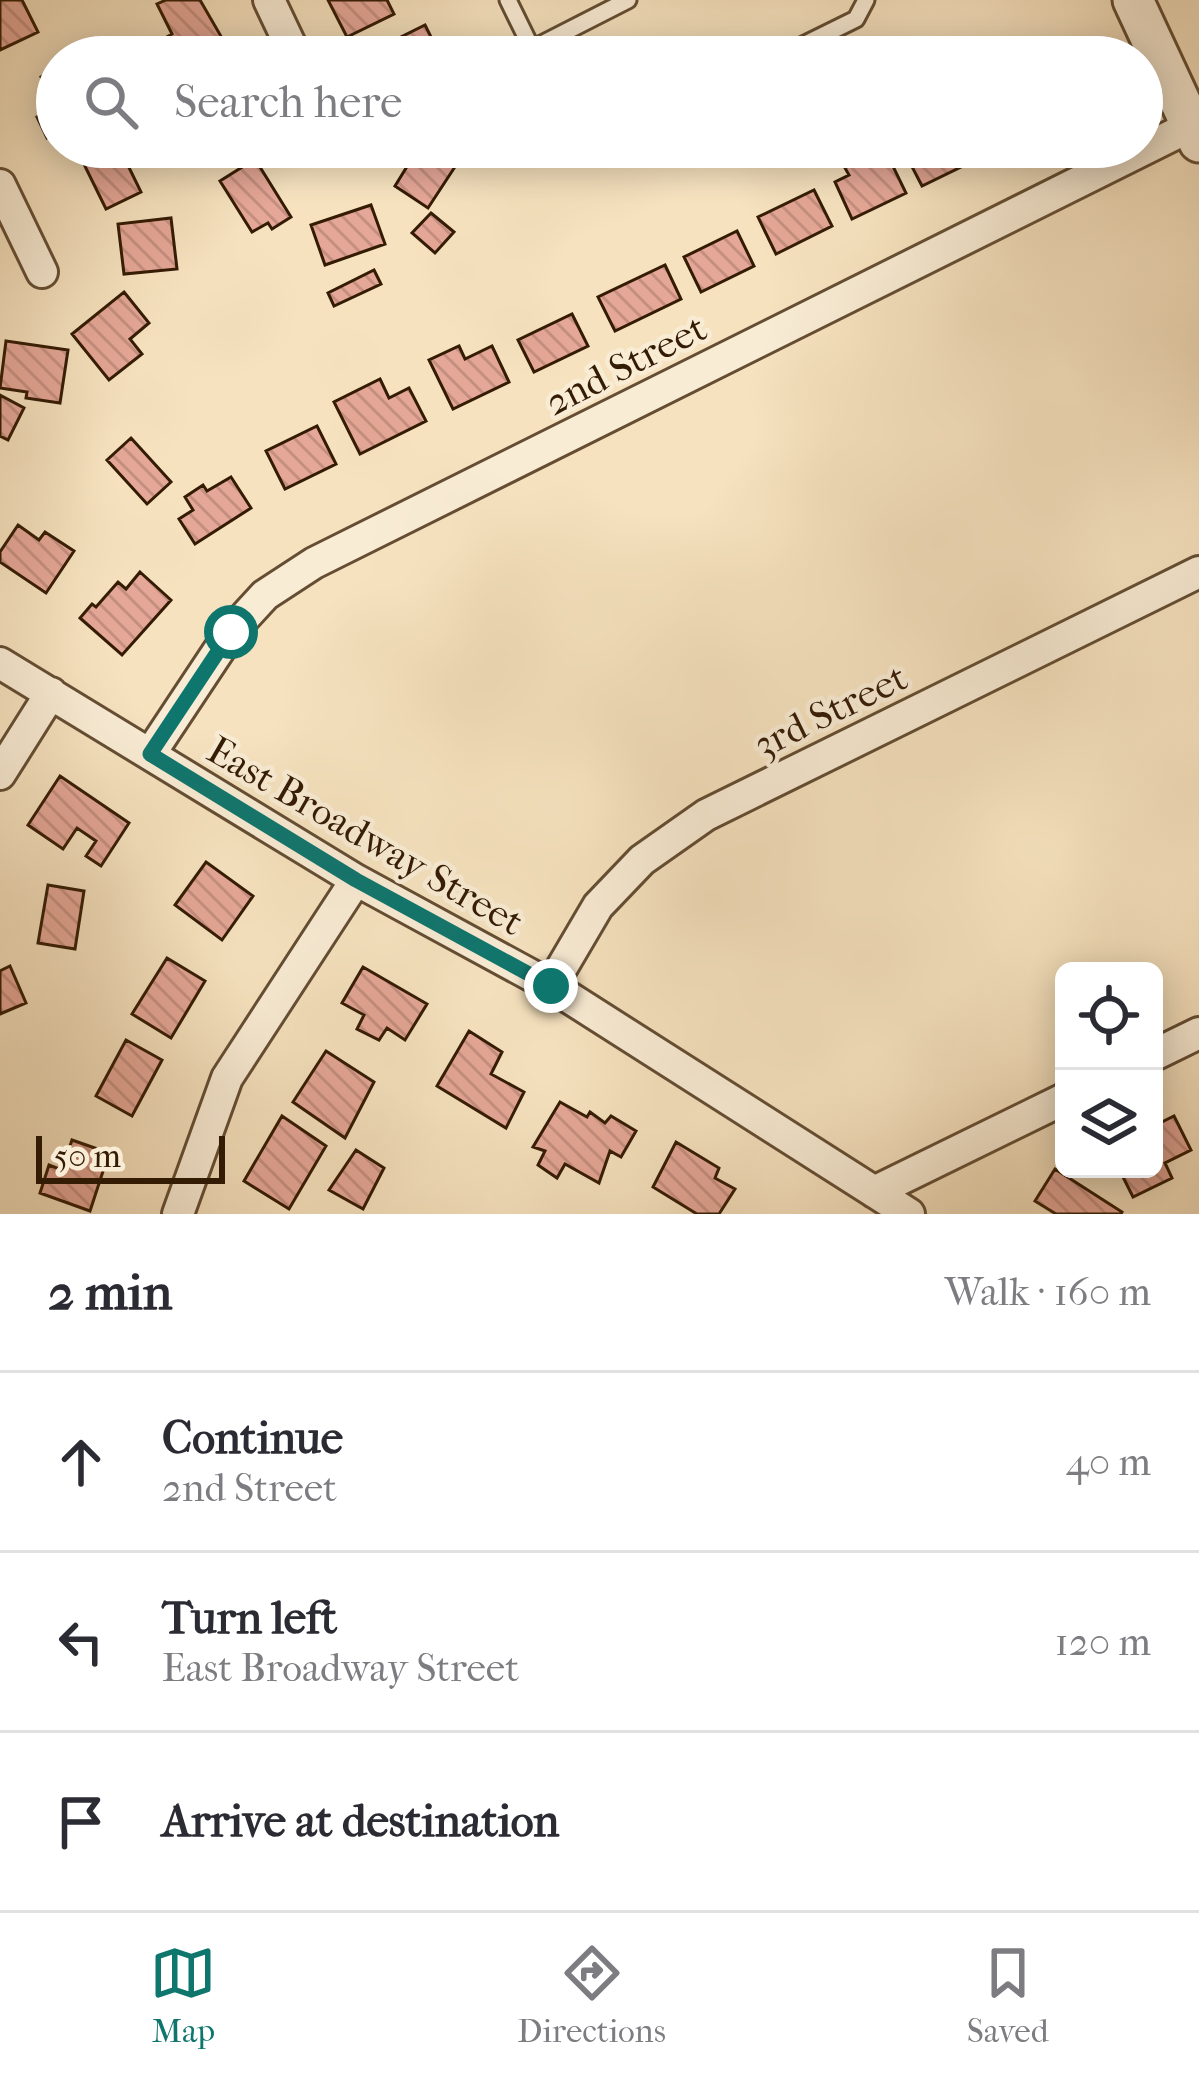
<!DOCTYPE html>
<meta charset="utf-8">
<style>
body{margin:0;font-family:"IM FELL French Canon",serif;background:#f2f2f3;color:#2b2b33}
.controls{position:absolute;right:36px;bottom:36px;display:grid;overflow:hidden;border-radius:18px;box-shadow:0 6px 30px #0003}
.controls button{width:108px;height:108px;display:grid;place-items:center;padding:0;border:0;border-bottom:3px solid #e1e1e2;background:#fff;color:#2b2b33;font:60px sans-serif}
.scale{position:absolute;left:36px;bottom:30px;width:189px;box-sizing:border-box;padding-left:12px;border:6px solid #341b04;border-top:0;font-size:33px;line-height:42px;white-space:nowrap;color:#341b04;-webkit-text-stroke:9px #f9ecd5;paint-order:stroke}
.stop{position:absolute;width:36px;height:36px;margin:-27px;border:9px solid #0f766e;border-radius:50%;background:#fff}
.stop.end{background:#0f766e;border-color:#fff;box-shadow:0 3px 12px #0008}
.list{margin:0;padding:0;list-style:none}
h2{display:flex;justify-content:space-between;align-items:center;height:156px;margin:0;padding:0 48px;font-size:51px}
h2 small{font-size:39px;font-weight:400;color:#7c7c81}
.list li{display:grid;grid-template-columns:78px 1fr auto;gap:36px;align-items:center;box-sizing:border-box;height:180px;padding:0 48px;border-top:3px solid #e1e1e2}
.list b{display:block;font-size:45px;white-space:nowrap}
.list p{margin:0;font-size:39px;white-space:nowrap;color:#7c7c81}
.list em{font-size:39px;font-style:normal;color:#7c7c81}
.icon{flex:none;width:66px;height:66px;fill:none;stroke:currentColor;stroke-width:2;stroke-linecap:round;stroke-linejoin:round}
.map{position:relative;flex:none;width:1199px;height:1214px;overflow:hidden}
.search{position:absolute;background:#fff;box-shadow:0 6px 30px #0003;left:36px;right:36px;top:36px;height:132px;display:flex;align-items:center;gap:30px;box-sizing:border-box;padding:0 42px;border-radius:66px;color:#7c7c81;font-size:45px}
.sheet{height:696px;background:#fff}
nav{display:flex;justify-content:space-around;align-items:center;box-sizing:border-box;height:168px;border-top:3px solid #e1e1e2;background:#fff;font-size:33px;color:#7c7c81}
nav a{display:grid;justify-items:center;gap:6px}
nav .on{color:#0f766e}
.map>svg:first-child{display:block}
.building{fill:url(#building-back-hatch);stroke:#341b04;stroke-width:3}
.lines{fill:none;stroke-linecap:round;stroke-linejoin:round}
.service-casing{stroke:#644d33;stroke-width:21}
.minor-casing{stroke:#644d33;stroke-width:36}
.tertiary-casing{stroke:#644d33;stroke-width:45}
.service{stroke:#f9ecd5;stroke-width:15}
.minor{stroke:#f9ecd5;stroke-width:30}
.tertiary{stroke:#f9ecd5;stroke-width:39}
.route{stroke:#0f766e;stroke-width:15}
.labels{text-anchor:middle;stroke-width:9;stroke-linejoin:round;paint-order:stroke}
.street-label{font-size:39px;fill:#341b04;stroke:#f9ecd5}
</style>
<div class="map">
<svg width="1199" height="1214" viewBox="0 0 1199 1214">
<defs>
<pattern id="building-back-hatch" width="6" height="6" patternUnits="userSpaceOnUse" patternTransform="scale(3)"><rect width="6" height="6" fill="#e5a797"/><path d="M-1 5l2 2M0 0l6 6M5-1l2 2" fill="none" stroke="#c58f80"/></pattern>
</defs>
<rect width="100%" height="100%" fill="#f6e2bf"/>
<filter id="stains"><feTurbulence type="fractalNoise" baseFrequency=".00167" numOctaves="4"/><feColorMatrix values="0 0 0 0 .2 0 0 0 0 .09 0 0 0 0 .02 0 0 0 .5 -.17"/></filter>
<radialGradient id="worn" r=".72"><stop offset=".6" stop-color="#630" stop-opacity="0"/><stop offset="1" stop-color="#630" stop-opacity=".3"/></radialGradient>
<path class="building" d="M 0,0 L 22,0 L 38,32 L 0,50 Z
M 166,0 L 200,0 L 226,45 L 201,57 L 173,57 L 163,39 L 172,34 L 157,4 Z
M 328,0 L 387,0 L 394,14 L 347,37 Z
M 425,25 L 441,57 L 396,57 L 389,43 Z
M 1103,42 L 1110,57 L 1070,57 Z
M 944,43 L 951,57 L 919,57 L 918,55 Z
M 57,69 L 57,133 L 47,138 L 37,117 L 56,108 L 41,77 Z
M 119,147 L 141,192 L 106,209 L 76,148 Z
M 419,147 L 454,147 L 464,153 L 428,208 L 395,186 Z
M 932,147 L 956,147 L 965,165 L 922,186 L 908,159 Z
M 979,147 L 1010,147 L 985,159 Z
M 871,155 L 875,163 L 888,156 L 906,193 L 852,219 L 835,182 L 849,175 L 845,168 Z
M 255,159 L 291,217 L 272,229 L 268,223 L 252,232 L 220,181 Z
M 814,190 L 832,226 L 776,254 L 758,217 Z
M 371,205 L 385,244 L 325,265 L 311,225 Z
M 431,213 L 454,232 L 435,253 L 412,233 Z
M 171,218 L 177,269 L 124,274 L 118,224 Z
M 737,231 L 754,266 L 701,292 L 684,257 Z
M 665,265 L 681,299 L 615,331 L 598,297 Z
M 374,270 L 381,284 L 334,306 L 328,293 Z
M 124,292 L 149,323 L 130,339 L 142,354 L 109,380 L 72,334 Z
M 572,314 L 588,346 L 534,372 L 518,340 Z
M 6,341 L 68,350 L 60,403 L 26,398 L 27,392 L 0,388 Z
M 459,346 L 465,359 L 492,346 L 509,382 L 453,409 L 429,360 Z
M 380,379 L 389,398 L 409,388 L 426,421 L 360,454 L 334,402 Z
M 0,395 L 24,408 L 8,440 L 0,436 Z
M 317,426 L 336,464 L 285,489 L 266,451 Z
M 131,438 L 171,482 L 147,504 L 107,460 Z
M 231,477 L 251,508 L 195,544 L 179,519 L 193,510 L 185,497 L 203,485 L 207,491 Z
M 18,525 L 39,540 L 45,532 L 74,551 L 46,593 L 0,562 L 0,552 Z
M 140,572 L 171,600 L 122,655 L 80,618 L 92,604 L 96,607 L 118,582 L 126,589 Z
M 60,776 L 129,823 L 101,866 L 86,856 L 96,841 L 77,828 L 63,849 L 28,825 Z
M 206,862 L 253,896 L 222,940 L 175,905 Z
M 48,885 L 84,891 L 75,949 L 38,943 Z
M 167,958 L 205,981 L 171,1038 L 132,1014 Z
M 10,966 L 26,1003 L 0,1014 L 0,971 Z
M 363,967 L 427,1004 L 405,1040 L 387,1028 L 379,1040 L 357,1029 L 364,1015 L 342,1003 Z
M 469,1031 L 502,1052 L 491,1074 L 524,1092 L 506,1128 L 437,1086 Z
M 126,1040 L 162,1060 L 132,1116 L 96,1096 Z
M 326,1051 L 374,1082 L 345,1138 L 293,1102 Z
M 560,1102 L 587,1117 L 590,1112 L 605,1123 L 611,1116 L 636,1131 L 621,1157 L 610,1151 L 599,1183 L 565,1164 L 557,1178 L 538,1165 L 545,1151 L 533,1147 Z
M 282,1116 L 326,1146 L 289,1209 L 244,1181 Z
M 1174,1116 L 1191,1150 L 1165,1163 L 1172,1178 L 1133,1197 L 1119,1169 L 1154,1169 L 1154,1126 Z
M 72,1140 L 109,1153 L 90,1211 L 40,1193 L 49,1165 L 62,1170 Z
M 676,1142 L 719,1168 L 715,1178 L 735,1189 L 719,1214 L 697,1214 L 653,1187 Z
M 356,1150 L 384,1168 L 363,1209 L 329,1190 Z
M 1055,1169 L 1122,1212 L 1121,1214 L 1056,1214 L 1035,1201 Z"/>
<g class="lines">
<g class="service-casing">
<path id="service" d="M 508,0 L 532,49 L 628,0
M 779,57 L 856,19 L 866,0"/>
</g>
<g class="minor-casing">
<path id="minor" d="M 269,0 L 296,57
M 0,185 L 42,272
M 0,663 L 356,880 L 551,986 L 909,1214
M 150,754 L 231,632 L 265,595 L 314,563 L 1199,122
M 0,774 L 51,693
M 551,986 L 598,906 L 642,860 L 706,815 L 1199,572
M 1154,1055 L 1199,1033
M 874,1192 L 1064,1099
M 178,1214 L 227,1078 L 356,880"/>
</g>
<g class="tertiary-casing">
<path id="tertiary" d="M 1133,0 L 1199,142"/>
</g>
<use href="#service" class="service"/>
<use href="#minor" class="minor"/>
<use href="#tertiary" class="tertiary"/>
</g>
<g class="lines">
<path class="route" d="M 231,632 L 150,754 L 356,880 L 551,986"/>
</g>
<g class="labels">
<g class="street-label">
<text transform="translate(625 364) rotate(-27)" y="14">2nd Street</text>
<text transform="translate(830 710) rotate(-26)" y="14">3rd Street</text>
<text transform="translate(366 835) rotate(30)" y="14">East Broadway Street</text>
</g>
</g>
<rect width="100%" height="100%" filter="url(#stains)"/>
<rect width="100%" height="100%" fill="url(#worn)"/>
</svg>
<div class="controls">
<button><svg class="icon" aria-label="locate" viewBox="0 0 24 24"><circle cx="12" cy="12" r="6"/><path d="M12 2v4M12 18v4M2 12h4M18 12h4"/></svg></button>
<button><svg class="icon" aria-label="layers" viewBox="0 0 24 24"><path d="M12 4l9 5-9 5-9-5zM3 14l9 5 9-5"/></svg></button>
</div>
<div class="scale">50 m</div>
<div class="stop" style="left:231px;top:632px"></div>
<div class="stop end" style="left:551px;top:986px"></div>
<div class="search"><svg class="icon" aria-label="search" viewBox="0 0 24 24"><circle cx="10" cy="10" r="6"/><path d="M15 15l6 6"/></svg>Search here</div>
</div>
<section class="sheet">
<h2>2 min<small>Walk · 160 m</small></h2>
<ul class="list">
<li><svg class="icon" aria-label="ahead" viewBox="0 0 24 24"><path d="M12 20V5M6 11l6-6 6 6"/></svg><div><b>Continue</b><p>2nd Street</p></div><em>40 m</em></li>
<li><svg class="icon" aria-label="left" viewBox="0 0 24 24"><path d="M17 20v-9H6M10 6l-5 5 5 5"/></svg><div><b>Turn left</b><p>East Broadway Street</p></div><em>120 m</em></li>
<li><svg class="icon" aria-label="arrive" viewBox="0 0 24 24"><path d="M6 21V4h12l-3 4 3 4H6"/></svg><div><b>Arrive at destination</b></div></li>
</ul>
</section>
<nav>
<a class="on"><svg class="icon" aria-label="map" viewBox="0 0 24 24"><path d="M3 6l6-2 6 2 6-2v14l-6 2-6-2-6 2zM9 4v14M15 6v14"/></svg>Map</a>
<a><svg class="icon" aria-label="directions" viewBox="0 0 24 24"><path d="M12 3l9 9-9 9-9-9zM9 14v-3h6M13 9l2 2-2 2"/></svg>Directions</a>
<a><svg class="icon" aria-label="saved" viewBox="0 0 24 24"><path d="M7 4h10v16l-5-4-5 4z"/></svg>Saved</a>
</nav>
